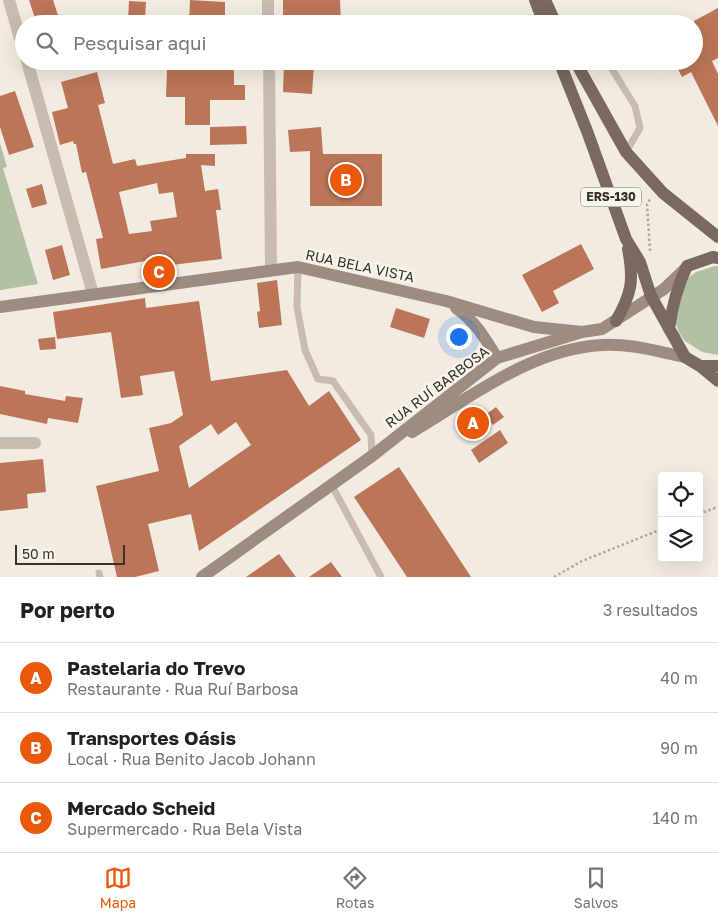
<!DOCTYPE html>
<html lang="pt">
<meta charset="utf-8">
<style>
body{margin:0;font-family:"Golos Text",sans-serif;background:#f2f2f2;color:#202124}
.controls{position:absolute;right:15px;bottom:15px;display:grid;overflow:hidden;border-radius:5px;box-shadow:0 5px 20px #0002}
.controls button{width:45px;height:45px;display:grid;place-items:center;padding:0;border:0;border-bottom:1px solid #e0e0e0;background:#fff;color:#202124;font:25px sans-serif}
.scale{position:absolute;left:15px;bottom:12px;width:110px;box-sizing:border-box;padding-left:5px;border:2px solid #39312c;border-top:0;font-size:14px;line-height:18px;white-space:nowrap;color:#39312c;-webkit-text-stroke:4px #f9f5ee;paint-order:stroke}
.you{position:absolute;left:458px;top:336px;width:18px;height:18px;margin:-12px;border:4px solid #fff;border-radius:50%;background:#1a73e8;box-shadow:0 0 0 8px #1a73e833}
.badge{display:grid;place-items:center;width:32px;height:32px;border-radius:50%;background:#ea580c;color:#fff;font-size:16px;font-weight:700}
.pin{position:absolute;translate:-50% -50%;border:2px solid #fff;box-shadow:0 1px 5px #0006}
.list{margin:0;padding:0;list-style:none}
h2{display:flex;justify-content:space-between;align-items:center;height:65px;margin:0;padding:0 20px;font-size:21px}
h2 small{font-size:16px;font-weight:400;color:#757577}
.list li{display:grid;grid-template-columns:32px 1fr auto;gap:15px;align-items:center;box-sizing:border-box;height:70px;padding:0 20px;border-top:1px solid #e0e0e0}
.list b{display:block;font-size:19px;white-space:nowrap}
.list p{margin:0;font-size:16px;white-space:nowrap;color:#757577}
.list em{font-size:16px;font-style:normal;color:#757577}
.icon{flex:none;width:28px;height:28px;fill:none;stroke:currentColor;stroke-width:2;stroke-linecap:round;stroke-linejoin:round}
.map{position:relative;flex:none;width:718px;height:577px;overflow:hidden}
.search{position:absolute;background:#fff;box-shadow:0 5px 20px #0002;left:15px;right:15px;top:15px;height:55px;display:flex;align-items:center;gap:12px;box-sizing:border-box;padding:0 18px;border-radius:28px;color:#757577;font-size:19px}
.sheet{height:275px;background:#fff}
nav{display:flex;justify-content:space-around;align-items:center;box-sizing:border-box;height:70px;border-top:1px solid #e0e0e0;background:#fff;font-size:14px;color:#757577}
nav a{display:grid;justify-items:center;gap:2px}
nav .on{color:#ea580c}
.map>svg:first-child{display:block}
.green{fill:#b4c0a3}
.building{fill:#bb7557;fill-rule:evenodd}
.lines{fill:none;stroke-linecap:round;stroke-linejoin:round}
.path{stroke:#b5a699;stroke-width:2.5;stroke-dasharray:2.5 2.5;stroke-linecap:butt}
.lane{stroke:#c9bcaf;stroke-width:7}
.street{stroke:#c9bcaf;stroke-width:12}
.secondary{stroke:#9d8c80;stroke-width:12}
.primary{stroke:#79695f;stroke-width:12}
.labels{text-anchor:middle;stroke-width:5;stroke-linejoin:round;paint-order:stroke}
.shield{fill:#f9f5ee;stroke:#736c66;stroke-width:1}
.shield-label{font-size:12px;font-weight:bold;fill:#39312c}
.street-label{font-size:14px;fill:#39312c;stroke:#f9f5ee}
</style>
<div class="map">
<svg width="718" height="577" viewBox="0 0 718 577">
<rect width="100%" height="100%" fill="#f2ebe2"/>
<path class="green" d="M 0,143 L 7,167 L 3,168 L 38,284 L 0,290 Z
M 715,266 L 718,266 L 718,355 L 702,352 L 685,341 L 679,333 L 673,314 L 688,278 L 696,272 Z"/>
<path class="building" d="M 29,0 L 53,0 L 61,24 L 37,24 Z
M 190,0 L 225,2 L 225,23 L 189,23 Z
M 283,0 L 340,0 L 341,24 L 283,24 Z
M 129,1 L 146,2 L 145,21 L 128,21 Z
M 718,8 L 718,58 L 712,61 L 718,74 L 718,126 L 691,72 L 682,77 L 674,61 L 694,61 L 694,21 Z
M 284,62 L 314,64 L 312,94 L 283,92 Z
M 167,69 L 234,70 L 234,85 L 245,85 L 245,100 L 210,100 L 210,125 L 185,125 L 185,97 L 166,97 Z
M 97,72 L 105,103 L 98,105 L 113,164 L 135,159 L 137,166 L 186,158 L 186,154 L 215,154 L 215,166 L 201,165 L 205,191 L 218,189 L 221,210 L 216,210 L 222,259 L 146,268 L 145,261 L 101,269 L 96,239 L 103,238 L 86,172 L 82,173 L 76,144 L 74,144 L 73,141 L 60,145 L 52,112 L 68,108 L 61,82 ZM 157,183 L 159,194 L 173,192 L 177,217 L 150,221 L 152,231 L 129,234 L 119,192 Z
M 15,91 L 34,147 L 9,155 L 0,127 L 0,96 Z
M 246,126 L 247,144 L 210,145 L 210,127 Z
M 321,127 L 323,154 L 382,154 L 382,206 L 310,206 L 310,151 L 290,152 L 288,130 Z
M 42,184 L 47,204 L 32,208 L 26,189 Z
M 581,244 L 594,269 L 553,291 L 559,303 L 542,312 L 522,275 Z
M 62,245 L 70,275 L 53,280 L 45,250 Z
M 277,280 L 282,325 L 259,328 L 257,312 L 260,311 L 257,283 Z
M 145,298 L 146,308 L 199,301 L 211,381 L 287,370 L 309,406 L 329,391 L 361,440 L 199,551 L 191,514 L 148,524 L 159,571 L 135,577 L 117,577 L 96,486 L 159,471 L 149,428 L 171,423 L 183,415 L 174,371 L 140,376 L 143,395 L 121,398 L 111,332 L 57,339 L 53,312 ZM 236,422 L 251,445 L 189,488 L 179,446 L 211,424 L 218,435 Z
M 396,308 L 430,319 L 424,338 L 390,327 Z
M 55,337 L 56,349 L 40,350 L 38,339 Z
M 0,386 L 25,391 L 25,394 L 65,401 L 66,396 L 83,398 L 78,423 L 48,418 L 47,424 L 0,414 Z
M 496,407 L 504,417 L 493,425 L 485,415 Z
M 500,430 L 508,443 L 479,463 L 471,450 Z
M 43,459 L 46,492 L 27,494 L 28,508 L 0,511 L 0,463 Z
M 399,467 L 471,577 L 407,577 L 354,497 Z
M 279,554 L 296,577 L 246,577 Z
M 331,562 L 342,577 L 309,577 Z"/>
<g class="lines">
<path class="path" d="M 650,251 L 647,204 L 651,198
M 699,514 L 718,507
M 554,577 L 582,561 L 662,529"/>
<path class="lane" d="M 607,61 L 635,106 L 640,128 L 626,152
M 298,267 L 297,307 L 305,350 L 318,379 L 333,381 L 371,435 L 372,456
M 331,484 L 381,577
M 99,573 L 100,577"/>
<path class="street" d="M 9,0 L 24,52
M 268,24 L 268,0
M 27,61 L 93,294
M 269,61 L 271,270
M 0,443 L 35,443"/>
<path class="secondary" d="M 0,307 L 298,267 L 446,301 L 534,327 L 582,332
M 456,308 C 475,321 485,338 497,358
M 412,432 C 471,397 531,349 602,345 C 630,343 659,352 685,357
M 202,577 L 372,456 L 497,358 L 582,332 L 602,329 L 664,289 L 687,267"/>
<path class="primary" d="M 535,0 L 544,24
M 545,0 L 556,24
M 559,61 L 587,131 L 626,239 L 640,262 L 651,296 L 685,357 L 700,366 L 718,381
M 575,61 L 626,152 L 663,193 L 718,237
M 616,321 C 632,293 634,280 628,249
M 669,329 C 672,306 677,287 687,266 L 713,257 L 718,258
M 700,366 L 718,366"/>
</g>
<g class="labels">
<rect class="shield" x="581" y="187.5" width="60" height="19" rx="4"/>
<g class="shield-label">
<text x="611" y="201">ERS-130</text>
</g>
<g class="street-label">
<text transform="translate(360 266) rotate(12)" y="5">RUA BELA VISTA</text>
<text transform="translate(437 387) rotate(-37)" y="5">RUA RUÍ BARBOSA</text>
</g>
</g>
</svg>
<div class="controls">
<button><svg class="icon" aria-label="locate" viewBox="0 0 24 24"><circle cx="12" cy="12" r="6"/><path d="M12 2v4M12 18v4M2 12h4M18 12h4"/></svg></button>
<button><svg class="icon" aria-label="layers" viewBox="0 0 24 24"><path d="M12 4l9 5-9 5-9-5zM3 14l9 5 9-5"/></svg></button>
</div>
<div class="scale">50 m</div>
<div class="you"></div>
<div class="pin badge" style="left:473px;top:423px">A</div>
<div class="pin badge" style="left:346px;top:180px">B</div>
<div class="pin badge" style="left:159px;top:272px">C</div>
<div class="search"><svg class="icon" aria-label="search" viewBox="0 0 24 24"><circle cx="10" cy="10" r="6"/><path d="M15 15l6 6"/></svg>Pesquisar aqui</div>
</div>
<section class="sheet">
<h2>Por perto<small>3 resultados</small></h2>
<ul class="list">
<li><span class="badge">A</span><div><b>Pastelaria do Trevo</b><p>Restaurante · Rua Ruí Barbosa</p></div><em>40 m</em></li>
<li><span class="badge">B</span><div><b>Transportes Oásis</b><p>Local · Rua Benito Jacob Johann</p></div><em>90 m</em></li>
<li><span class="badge">C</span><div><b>Mercado Scheid</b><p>Supermercado · Rua Bela Vista</p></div><em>140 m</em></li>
</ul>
</section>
<nav>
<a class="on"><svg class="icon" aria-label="map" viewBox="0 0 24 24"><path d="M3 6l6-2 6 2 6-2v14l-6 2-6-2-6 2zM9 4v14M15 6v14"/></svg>Mapa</a>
<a><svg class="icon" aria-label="directions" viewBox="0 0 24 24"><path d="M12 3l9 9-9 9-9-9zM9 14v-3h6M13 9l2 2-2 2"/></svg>Rotas</a>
<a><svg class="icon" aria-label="saved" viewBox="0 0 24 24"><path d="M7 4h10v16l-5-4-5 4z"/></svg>Salvos</a>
</nav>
